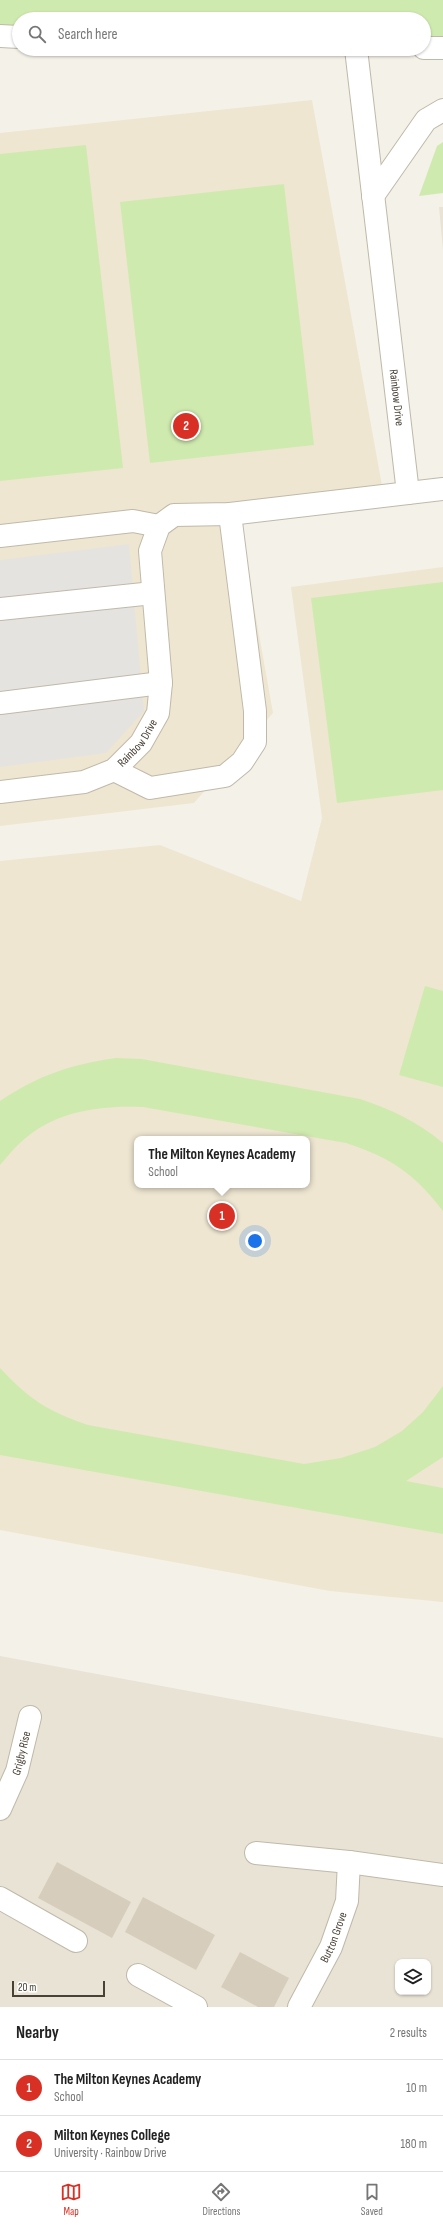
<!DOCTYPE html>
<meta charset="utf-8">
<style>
body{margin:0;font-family:"Sofia Sans Condensed",sans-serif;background:#f2f2f2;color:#222}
.controls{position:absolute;right:12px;bottom:12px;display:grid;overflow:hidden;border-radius:8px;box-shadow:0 1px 3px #0004}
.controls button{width:36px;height:36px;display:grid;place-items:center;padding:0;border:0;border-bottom:1px solid #e0e0e0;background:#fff;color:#222;font:20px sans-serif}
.scale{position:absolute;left:12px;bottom:10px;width:93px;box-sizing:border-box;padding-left:4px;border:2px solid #484136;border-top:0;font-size:11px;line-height:14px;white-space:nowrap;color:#484136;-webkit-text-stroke:3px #fff;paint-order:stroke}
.you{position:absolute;left:255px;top:1241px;width:14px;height:14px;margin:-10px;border:3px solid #fff;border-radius:50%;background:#1a73e8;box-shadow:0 0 0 6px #1a73e833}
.badge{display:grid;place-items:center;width:26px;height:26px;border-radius:50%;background:#d93025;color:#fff;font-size:13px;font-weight:700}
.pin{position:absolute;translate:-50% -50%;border:2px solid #fff;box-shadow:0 1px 4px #0006}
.popup{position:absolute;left:134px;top:1136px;width:176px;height:52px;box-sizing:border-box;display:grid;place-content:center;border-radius:8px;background:#fff;filter:drop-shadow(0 1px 3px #0005);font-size:13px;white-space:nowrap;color:#767676}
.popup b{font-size:15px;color:#222}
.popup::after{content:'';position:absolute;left:50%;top:100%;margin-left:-8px;border:8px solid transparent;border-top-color:#fff}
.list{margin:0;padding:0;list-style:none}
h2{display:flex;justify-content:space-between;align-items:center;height:52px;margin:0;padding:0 16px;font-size:17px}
h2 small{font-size:13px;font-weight:400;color:#767676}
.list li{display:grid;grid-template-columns:26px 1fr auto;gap:12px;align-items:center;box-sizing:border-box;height:56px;padding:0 16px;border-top:1px solid #e0e0e0}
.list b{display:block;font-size:15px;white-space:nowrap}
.list p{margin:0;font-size:13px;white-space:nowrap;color:#767676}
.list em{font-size:13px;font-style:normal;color:#767676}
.icon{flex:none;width:22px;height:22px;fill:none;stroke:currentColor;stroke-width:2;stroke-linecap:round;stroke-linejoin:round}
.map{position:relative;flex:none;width:443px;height:2007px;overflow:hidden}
.search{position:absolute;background:#fff;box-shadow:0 1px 3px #0004;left:12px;right:12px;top:12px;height:44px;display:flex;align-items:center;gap:10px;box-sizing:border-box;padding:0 14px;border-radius:22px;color:#767676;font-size:15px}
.sheet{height:164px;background:#fff}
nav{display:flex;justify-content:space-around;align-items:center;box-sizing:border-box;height:56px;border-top:1px solid #e0e0e0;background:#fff;font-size:11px;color:#767676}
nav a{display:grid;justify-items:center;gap:2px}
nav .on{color:#d93025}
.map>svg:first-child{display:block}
.residential{fill:#e9e3d5;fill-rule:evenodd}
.education{fill:#eee6d1;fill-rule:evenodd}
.green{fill:#cfeaaf}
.parking{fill:#e5e3e0}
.building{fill:#d7cdbc}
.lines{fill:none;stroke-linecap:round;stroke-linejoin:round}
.minor-casing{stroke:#c0b9aa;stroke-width:24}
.minor{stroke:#fff;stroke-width:22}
.labels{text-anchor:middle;stroke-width:3;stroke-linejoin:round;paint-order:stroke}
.street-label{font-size:12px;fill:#484136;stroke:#fff}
</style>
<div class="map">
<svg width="443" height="2007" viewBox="0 0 443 2007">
<rect width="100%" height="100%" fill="#f4f1e8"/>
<path class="residential" d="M 439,207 L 443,207 L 443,250 Z
M 0,1656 L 443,1738 L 443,2007 L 0,2007 ZM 398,1962 L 428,1962 L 428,1992 L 398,1992 Z"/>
<path class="education" d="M 312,100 L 385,502 L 238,517 L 273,713 L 194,803 L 0,826 L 0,133 Z
M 443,567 L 443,1602 L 330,1591 L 0,1530 L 0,861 L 160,845 L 301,901 L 322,818 L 291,587 ZM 137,1139 L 307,1139 L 307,1185 L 137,1185 Z"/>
<path class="green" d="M 0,0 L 443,0 L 443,48 L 424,48 L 424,19 L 19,19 L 19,31 L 0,31 Z
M 443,142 L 443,193 L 419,196 L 437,146 Z
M 86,145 L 123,468 L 0,481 L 0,154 Z
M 284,184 L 314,445 L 150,463 L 120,202 Z
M 443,582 L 443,790 L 337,803 L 311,598 Z
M 425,986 L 443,991 L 443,1087 L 399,1075 Z
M 116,1058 L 142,1059 L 360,1099 C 391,1109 418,1122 443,1143 L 443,1211 C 414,1173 391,1158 346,1143 L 143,1107 C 100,1105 54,1111 21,1142 C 13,1149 7,1157 0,1165 L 0,1101 C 39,1075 69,1065 116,1058 Z
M 0,1368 C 29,1399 47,1411 88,1425 L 304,1464 L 341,1458 L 375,1447 L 402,1431 L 423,1412 L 443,1386 L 443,1457 L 406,1481 L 443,1488 L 443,1534 L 0,1455 Z"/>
<path class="parking" d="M 129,544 L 144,711 L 106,753 L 0,767 L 0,560 Z"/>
<path class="building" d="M 57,1862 L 131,1902 L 112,1938 L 38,1898 Z
M 143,1897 L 215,1935 L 196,1970 L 125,1932 Z
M 240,1952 L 289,1978 L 274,2007 L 258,2007 L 221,1987 Z"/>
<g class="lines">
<g class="minor-casing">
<g id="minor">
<path d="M 0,36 L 19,37"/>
<path d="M 424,48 L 443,48"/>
<path id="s1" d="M 356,49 L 408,493"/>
<path d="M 373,196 L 426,120 L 443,110"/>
<path d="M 0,536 L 133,521 L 159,526"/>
<path d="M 0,609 L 153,593"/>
<path d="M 0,703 L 161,683"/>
<path d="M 114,770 L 150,788 L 225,776 L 242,762 L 255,742 L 255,711 L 230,514"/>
<path id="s2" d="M 0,792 L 84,782 L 114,770 L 141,743 L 158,713 L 161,683 L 150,551 L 159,526 L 174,515 L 230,514 L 443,489"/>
<path id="s3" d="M 0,1809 L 17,1771 L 30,1717"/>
<path d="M 256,1853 L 349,1862 L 443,1875"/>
<path d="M 0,1898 L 76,1941"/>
<path d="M 138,1975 L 196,2007"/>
<path id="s4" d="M 299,2007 L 331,1947 L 347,1901 L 349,1862"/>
</g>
</g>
<use href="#minor" class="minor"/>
</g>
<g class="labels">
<g class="street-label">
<text dy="4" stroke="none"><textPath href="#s1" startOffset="351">Rainbow Drive</textPath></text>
<text dy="4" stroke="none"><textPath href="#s2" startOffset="153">Rainbow Drive</textPath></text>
<text dy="4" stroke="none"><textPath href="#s3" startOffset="60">Grigby Rise</textPath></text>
<text dy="4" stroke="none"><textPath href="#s4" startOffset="78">Button Grove</textPath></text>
</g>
</g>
</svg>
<div class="controls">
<button><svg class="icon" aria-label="layers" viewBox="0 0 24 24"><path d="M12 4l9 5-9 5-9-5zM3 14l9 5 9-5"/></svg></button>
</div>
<div class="scale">20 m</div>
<div class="you"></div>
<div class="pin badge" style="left:222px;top:1216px">1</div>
<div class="popup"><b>The Milton Keynes Academy</b>School</div>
<div class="pin badge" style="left:186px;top:426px">2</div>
<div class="search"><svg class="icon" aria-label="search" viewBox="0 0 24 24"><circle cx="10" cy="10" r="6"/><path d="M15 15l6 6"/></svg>Search here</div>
</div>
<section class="sheet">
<h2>Nearby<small>2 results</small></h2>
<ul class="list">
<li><span class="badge">1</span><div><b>The Milton Keynes Academy</b><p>School</p></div><em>10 m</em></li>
<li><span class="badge">2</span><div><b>Milton Keynes College</b><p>University · Rainbow Drive</p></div><em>180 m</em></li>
</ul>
</section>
<nav>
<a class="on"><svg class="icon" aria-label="map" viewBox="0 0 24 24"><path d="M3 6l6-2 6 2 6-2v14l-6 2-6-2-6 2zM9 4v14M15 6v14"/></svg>Map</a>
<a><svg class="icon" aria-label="directions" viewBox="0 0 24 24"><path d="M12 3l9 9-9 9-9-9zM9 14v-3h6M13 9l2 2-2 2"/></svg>Directions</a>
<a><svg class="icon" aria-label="saved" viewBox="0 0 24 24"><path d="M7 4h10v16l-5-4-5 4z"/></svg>Saved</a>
</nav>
